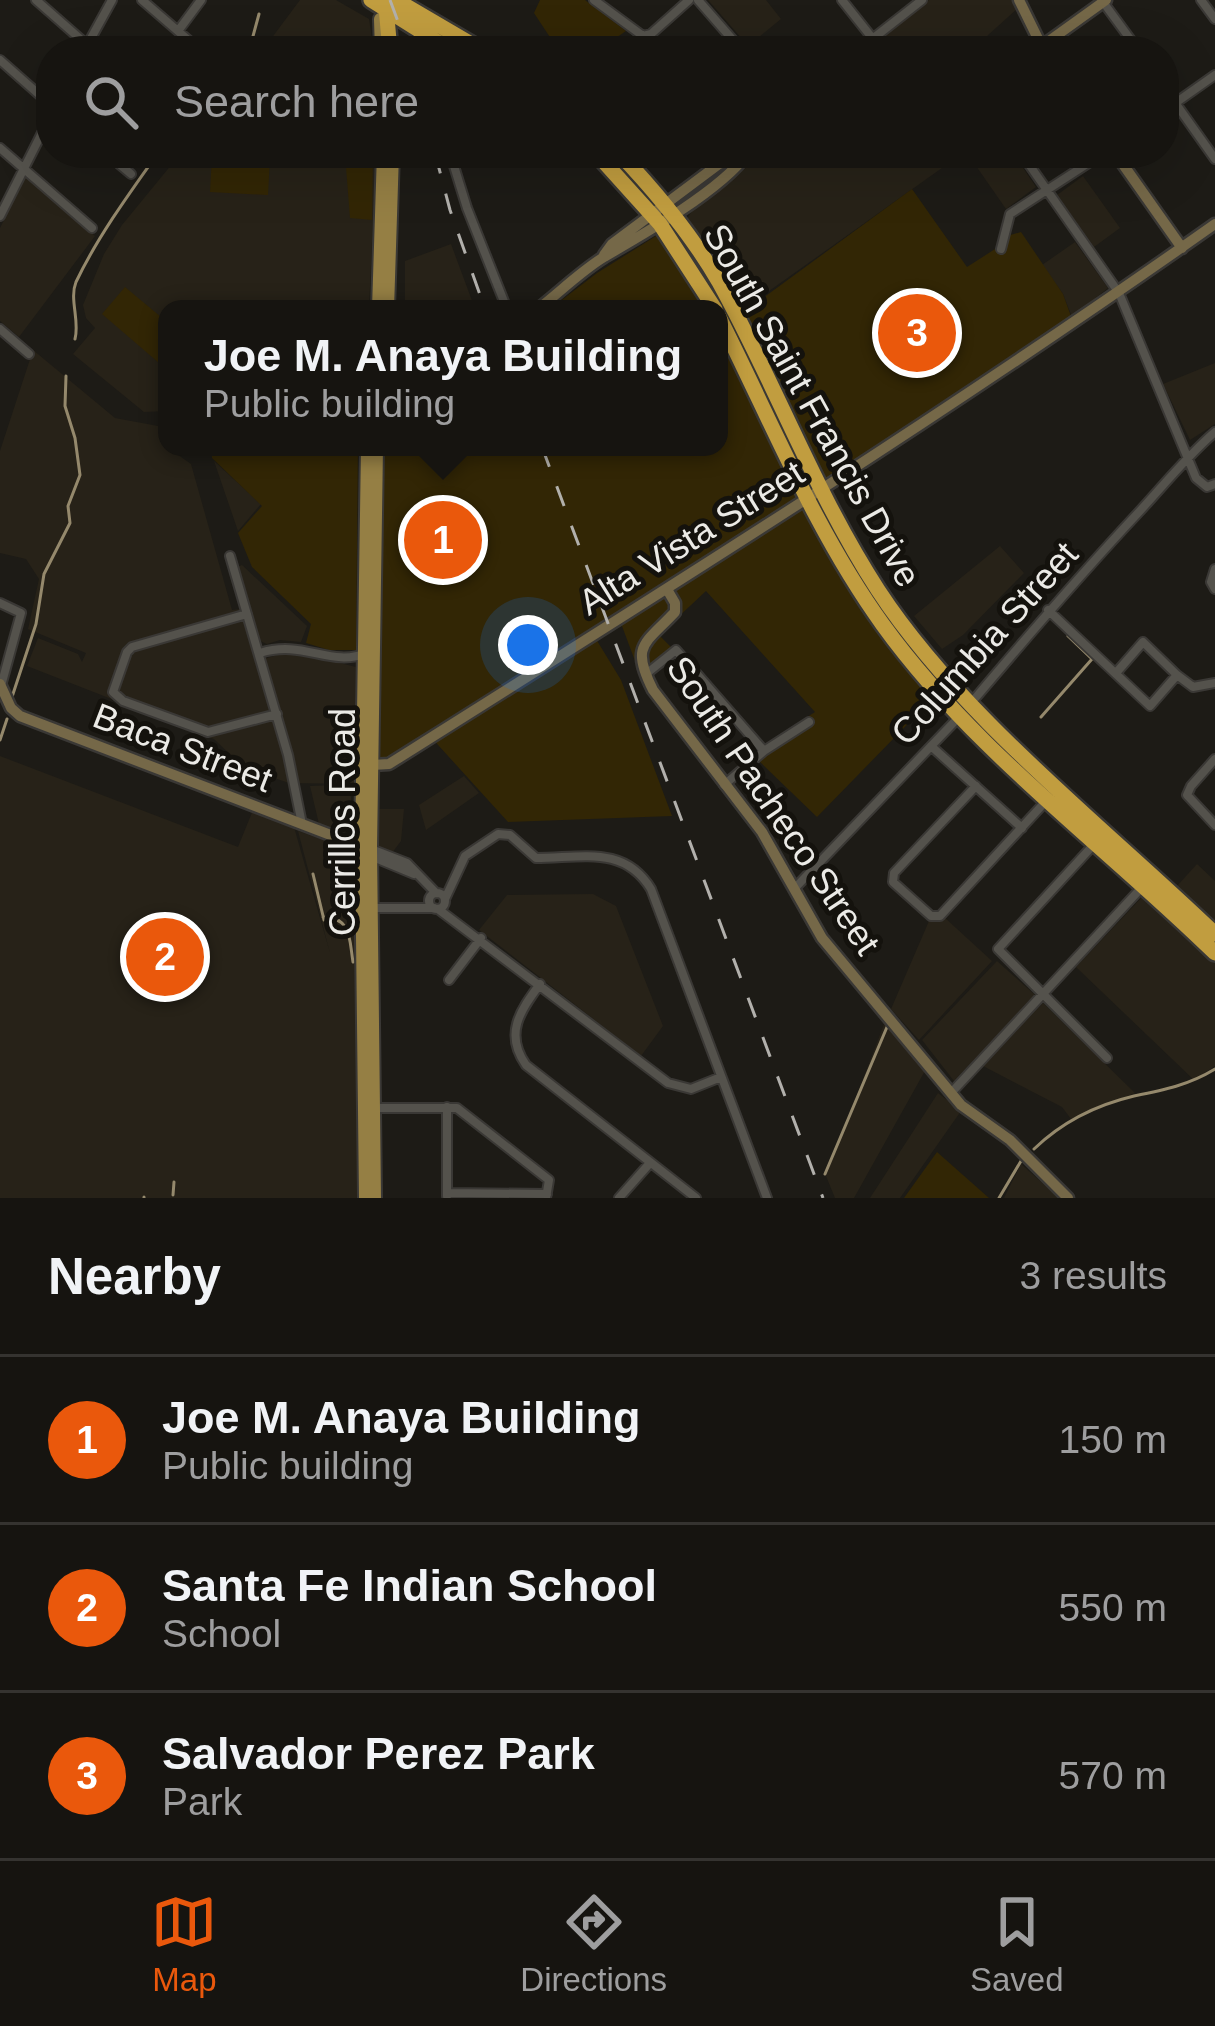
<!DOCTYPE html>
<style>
body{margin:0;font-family:Arial,sans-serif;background:#23211e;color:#f1f3f6}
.you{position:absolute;left:528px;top:645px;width:42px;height:42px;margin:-30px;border:9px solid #fff;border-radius:50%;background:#1a73e8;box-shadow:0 0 0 18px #1a73e833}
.badge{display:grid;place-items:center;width:78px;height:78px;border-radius:50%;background:#ea580c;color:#fff;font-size:39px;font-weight:700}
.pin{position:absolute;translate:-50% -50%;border:6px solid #fff;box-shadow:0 3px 12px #0006}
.popup{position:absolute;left:158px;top:300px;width:570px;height:156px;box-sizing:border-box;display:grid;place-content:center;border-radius:24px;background:#161410;filter:drop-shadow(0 3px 9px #0005);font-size:39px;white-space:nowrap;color:#9e9e9f}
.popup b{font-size:45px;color:#f1f3f6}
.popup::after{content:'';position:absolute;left:50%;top:100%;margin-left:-24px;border:24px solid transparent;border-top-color:#161410}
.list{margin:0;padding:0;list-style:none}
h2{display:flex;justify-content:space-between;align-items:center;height:156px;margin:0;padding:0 48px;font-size:51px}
h2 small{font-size:39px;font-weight:400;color:#9e9e9f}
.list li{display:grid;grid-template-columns:78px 1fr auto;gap:36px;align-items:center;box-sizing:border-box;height:168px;padding:0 48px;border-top:3px solid #353330}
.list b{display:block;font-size:45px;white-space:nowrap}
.list p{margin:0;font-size:39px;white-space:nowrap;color:#9e9e9f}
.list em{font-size:39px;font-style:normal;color:#9e9e9f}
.icon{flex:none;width:66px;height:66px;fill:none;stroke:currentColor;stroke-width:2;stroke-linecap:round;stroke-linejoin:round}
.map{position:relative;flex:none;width:1215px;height:1198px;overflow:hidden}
.search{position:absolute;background:#161410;box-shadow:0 12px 48px #0002;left:36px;right:36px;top:36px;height:132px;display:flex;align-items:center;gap:30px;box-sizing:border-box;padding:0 42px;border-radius:48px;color:#9e9e9f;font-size:45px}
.sheet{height:660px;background:#161410}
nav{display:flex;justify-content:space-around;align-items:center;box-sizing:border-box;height:168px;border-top:3px solid #353330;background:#161410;font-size:33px;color:#9e9e9f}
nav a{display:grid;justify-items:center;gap:6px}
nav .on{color:#ea580c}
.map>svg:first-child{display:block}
.built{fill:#272218}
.green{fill:#322605}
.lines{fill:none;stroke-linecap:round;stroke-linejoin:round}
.stream{stroke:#95896c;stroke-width:3}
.street-casing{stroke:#3a3835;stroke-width:12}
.secondary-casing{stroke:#3a3835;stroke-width:15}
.primary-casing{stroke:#3a3835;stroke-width:16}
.highway-casing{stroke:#3a3835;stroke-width:20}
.street{stroke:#54524c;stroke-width:8}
.secondary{stroke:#756848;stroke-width:10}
.primary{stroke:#957f44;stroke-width:12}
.highway{stroke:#c19d3f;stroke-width:15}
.rail{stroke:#b2b0ac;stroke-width:3;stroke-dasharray:21 21;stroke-linecap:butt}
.labels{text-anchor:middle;stroke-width:10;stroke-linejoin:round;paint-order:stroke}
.street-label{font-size:36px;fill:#ebeae6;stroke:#14120d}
</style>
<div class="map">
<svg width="1215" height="1198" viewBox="0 0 1215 1198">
<rect width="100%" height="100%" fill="#1d1b16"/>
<path class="built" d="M 300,0 L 336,0 L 369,19 L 374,51 L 262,51 Z
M 708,0 L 766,0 L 781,19 L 759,37 L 743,40 Z
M 929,0 L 1014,0 L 1018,8 L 987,36 L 997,51 L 875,51 L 871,46 Z
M 181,153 L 376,153 L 369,309 L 167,309 L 167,411 L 144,412 L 73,354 L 95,328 L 86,318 L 83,305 L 104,254 L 122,225 Z
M 773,153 L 963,153 L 741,311 L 687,219 L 696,204 L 751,164 Z
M 967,153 L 1013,153 L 1036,187 L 1006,209 Z
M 26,176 L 95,236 L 19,337 L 0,321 L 0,228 Z
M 1083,176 L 1120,228 L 1094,247 L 1057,195 Z
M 1075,242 L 1108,288 L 1072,317 L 1063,294 L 1042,265 Z
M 451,244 L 474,306 L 469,309 L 405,309 L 405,261 Z
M 33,350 L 115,418 L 158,426 L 167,447 L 191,464 L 232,610 L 241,609 L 257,661 L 291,651 L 356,667 L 355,784 L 289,783 L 244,768 L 214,739 L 27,666 L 38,638 L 78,654 L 82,662 L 86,653 L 28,629 L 39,579 L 26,559 L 0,553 L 0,451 Z
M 1215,363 L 1215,424 L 1190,440 L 1163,384 Z
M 214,461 L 261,504 L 238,531 Z
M 1000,546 L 1024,573 L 963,635 L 942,649 L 914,616 Z
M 242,565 L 307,626 L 301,642 L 280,640 L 267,644 L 258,640 L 237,567 Z
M 0,756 L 238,847 L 253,810 L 294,827 L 330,953 L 298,831 L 355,851 L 358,1198 L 0,1198 Z
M 464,776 L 479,793 L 426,830 L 419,805 Z
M 341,785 L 349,789 L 351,797 L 351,829 L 344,833 L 319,824 L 310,786 Z
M 379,809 L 404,809 L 401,841 L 392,853 L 379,847 Z
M 1197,864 L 1215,881 L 1215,922 L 1177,886 Z
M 593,894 L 616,906 L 663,1026 L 641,1056 L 479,930 L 507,895 Z
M 1143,896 L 1215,963 L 1215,1066 L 1194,1080 L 1076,967 Z
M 944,917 L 992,961 L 919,1040 L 891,1009 L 929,921 Z
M 997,961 L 1035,995 L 954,1081 L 922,1040 Z
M 1043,1003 L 1135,1093 L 1071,1119 L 1062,1107 L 983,1066 Z
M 886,1019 L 926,1069 L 854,1198 L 835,1198 L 826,1176 Z
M 938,1093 L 961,1111 L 900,1198 L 870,1198 Z
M 1021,1164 L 1059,1198 L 1004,1198 Z"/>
<path class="green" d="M 540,0 L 585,0 L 626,31 L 610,42 L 615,51 L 559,51 L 534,13 Z
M 373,153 L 372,220 L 350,218 L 345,154 Z
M 212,155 L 270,157 L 268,195 L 210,192 Z
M 912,189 L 967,267 L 1006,242 L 1007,236 L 1021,232 L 1063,294 L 1072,319 L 825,479 L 755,350 L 739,363 L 796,487 L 936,695 L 817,817 L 760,762 L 730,787 L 724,779 L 759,748 L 815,712 L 706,591 L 659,635 L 673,649 L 641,677 L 622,626 L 596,639 L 621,680 L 672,816 L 508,822 L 429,735 L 382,762 L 377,751 L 382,447 L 719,447 L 719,324 L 722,328 Z
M 656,236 L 661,236 L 712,309 L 550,309 L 597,273 Z
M 125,287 L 167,322 L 166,369 L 102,314 Z
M 211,447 L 358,447 L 356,650 L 329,650 L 306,643 L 311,624 L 252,567 L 238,533 L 262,506 L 212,458 Z
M 937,1152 L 989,1198 L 904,1198 Z"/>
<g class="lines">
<path class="stream" d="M 249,51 L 259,14
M 75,339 C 80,321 69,299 76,282 C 97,238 128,195 158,153
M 12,697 L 36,624 L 44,574 L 70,523 L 68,506 L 80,475 L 75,438 L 65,406 L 66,376
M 1041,717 L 1092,659 L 1068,636
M 0,740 L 7,719
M 313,874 L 324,920
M 323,917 C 352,918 349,938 353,962
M 1034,1149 C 1061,1123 1096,1105 1134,1096 C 1164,1090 1189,1085 1215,1069
M 825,1174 L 887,1027
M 173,1195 L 174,1182
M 144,1197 L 144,1198
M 999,1198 L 1021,1161"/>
<g class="street-casing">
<path id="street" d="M 36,0 L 94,51
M 142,0 L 201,51
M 594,0 L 643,36 L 651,34 L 689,0
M 698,0 L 739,47 L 759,45 L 767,51
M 842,0 L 873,39
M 1201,0 L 1215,19
M 1103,2 L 1139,51
M 178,31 L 201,0
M 84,51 L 112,0
M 857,51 L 922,0
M 0,60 L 51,105
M 1164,87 L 1215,159
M 1164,111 L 1215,75
M 0,148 L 92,228
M 106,153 L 131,174
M 450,153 L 467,208 L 507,309
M 1021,153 L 1119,293 L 1196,478 L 1207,487 L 1215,484
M 0,216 L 51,115
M 1001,249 L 1010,214 L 1104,153
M 0,329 L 29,354
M 230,556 L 288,755 L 302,824
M 1215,569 L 1211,582 L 1215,589
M 0,603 L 21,613 L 1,686
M 1048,610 L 1150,706 L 1177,675 L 1193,687 L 1215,683
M 247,614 L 132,647 L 127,652 L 113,692 L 123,701 L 208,732 L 277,714
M 260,653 C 304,639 330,668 367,653
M 1116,673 L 1143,642 L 1177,675
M 646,674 L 676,650 L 764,751
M 972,702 C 1026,638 1080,575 1138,513 C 1163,486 1187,456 1215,432
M 931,746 L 1022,828
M 1215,759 L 1191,786 L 1187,795 L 1215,825
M 724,785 L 764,751 L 809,722
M 976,786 L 894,873 L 893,882 L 931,916 L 940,916 L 1047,800
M 1097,841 L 998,949 L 1107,1058
M 371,849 L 407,863 L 436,893
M 373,857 L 414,874
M 794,889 L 958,718
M429 901a8 8 0 1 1 16 0a8 8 0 1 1-16 0Z
M 445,899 L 465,856 L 498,834 L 510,835 L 536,858 C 582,858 624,845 651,889 L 767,1198
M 372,908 L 434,908
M 438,909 L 668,1083 L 691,1089 L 721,1077
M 449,980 L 481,938
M 540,984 C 520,1011 504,1034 526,1065 L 696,1198
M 951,1093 L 1144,885
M 447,1107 L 447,1196
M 371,1108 L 457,1108 L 549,1180 L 546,1198
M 447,1193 L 547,1194
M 619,1198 L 650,1163"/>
</g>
<g class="secondary-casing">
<path id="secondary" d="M 1019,0 L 1044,51
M 1035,51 L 1106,0
M 1115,153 L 1182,248
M 604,255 L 612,244 L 719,164 L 748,153
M 538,309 C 560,292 581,271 604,257 C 644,234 721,190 747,154
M 668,591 L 675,603 L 675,612 C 645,644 630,645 653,690 L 762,832 L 822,938 L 961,1105 L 1010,1140 L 1068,1198
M 0,684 L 11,708 L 20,716 L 367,849
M 372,765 L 389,764 C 667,589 946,414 1215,224"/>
</g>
<g class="primary-casing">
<path id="primary" d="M 380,19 L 381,51
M 378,309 L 383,153
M 388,309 L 393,153
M 365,1198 L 361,848 L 367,447
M 375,1198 L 371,849 L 377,447"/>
</g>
<g class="highway-casing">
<path id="highway" d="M 371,0 L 452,51
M 396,0 L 483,51
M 386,7 L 390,51
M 596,153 L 660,224 L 715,309
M 619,153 C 656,192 692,235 719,282 C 775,383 815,493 878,590 C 961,717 1105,828 1215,934
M 719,317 C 771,420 815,531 883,625 C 974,751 1105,845 1215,953"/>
</g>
<use href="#street" class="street"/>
<use href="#secondary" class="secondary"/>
<use href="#primary" class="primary"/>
<use href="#highway" class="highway"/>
<path class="rail" d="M 390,0 L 409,51
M 435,153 L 450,210 L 485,309
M 542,447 L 823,1198"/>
</g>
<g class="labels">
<g class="street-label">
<text transform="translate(813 405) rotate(61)" y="13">South Saint Francis Drive</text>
<text transform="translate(691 537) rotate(-32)" y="13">Alta Vista Street</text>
<text transform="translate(984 643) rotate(-48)" y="13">Columbia Street</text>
<text transform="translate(183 747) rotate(21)" y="13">Baca Street</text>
<text transform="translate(774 805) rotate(56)" y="13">South Pacheco Street</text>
<text transform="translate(342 822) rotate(-90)" y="13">Cerrillos Road</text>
</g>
</g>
</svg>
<div class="you"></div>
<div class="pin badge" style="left:443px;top:540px">1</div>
<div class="popup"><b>Joe M. Anaya Building</b>Public building</div>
<div class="pin badge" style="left:165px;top:957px">2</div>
<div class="pin badge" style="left:917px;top:333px">3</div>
<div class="search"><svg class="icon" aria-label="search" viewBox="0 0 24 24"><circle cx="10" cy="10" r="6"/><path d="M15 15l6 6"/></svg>Search here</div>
</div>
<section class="sheet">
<h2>Nearby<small>3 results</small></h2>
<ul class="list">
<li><span class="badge">1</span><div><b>Joe M. Anaya Building</b><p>Public building</p></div><em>150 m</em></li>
<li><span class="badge">2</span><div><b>Santa Fe Indian School</b><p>School</p></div><em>550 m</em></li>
<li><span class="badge">3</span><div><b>Salvador Perez Park</b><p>Park</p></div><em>570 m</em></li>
</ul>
</section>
<nav>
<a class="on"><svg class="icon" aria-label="map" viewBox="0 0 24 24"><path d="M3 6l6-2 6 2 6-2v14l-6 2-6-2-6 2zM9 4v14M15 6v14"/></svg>Map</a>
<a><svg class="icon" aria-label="directions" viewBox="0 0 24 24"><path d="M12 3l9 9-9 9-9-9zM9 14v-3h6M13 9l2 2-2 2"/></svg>Directions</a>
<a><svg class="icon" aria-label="saved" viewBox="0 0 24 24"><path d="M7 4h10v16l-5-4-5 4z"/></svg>Saved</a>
</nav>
